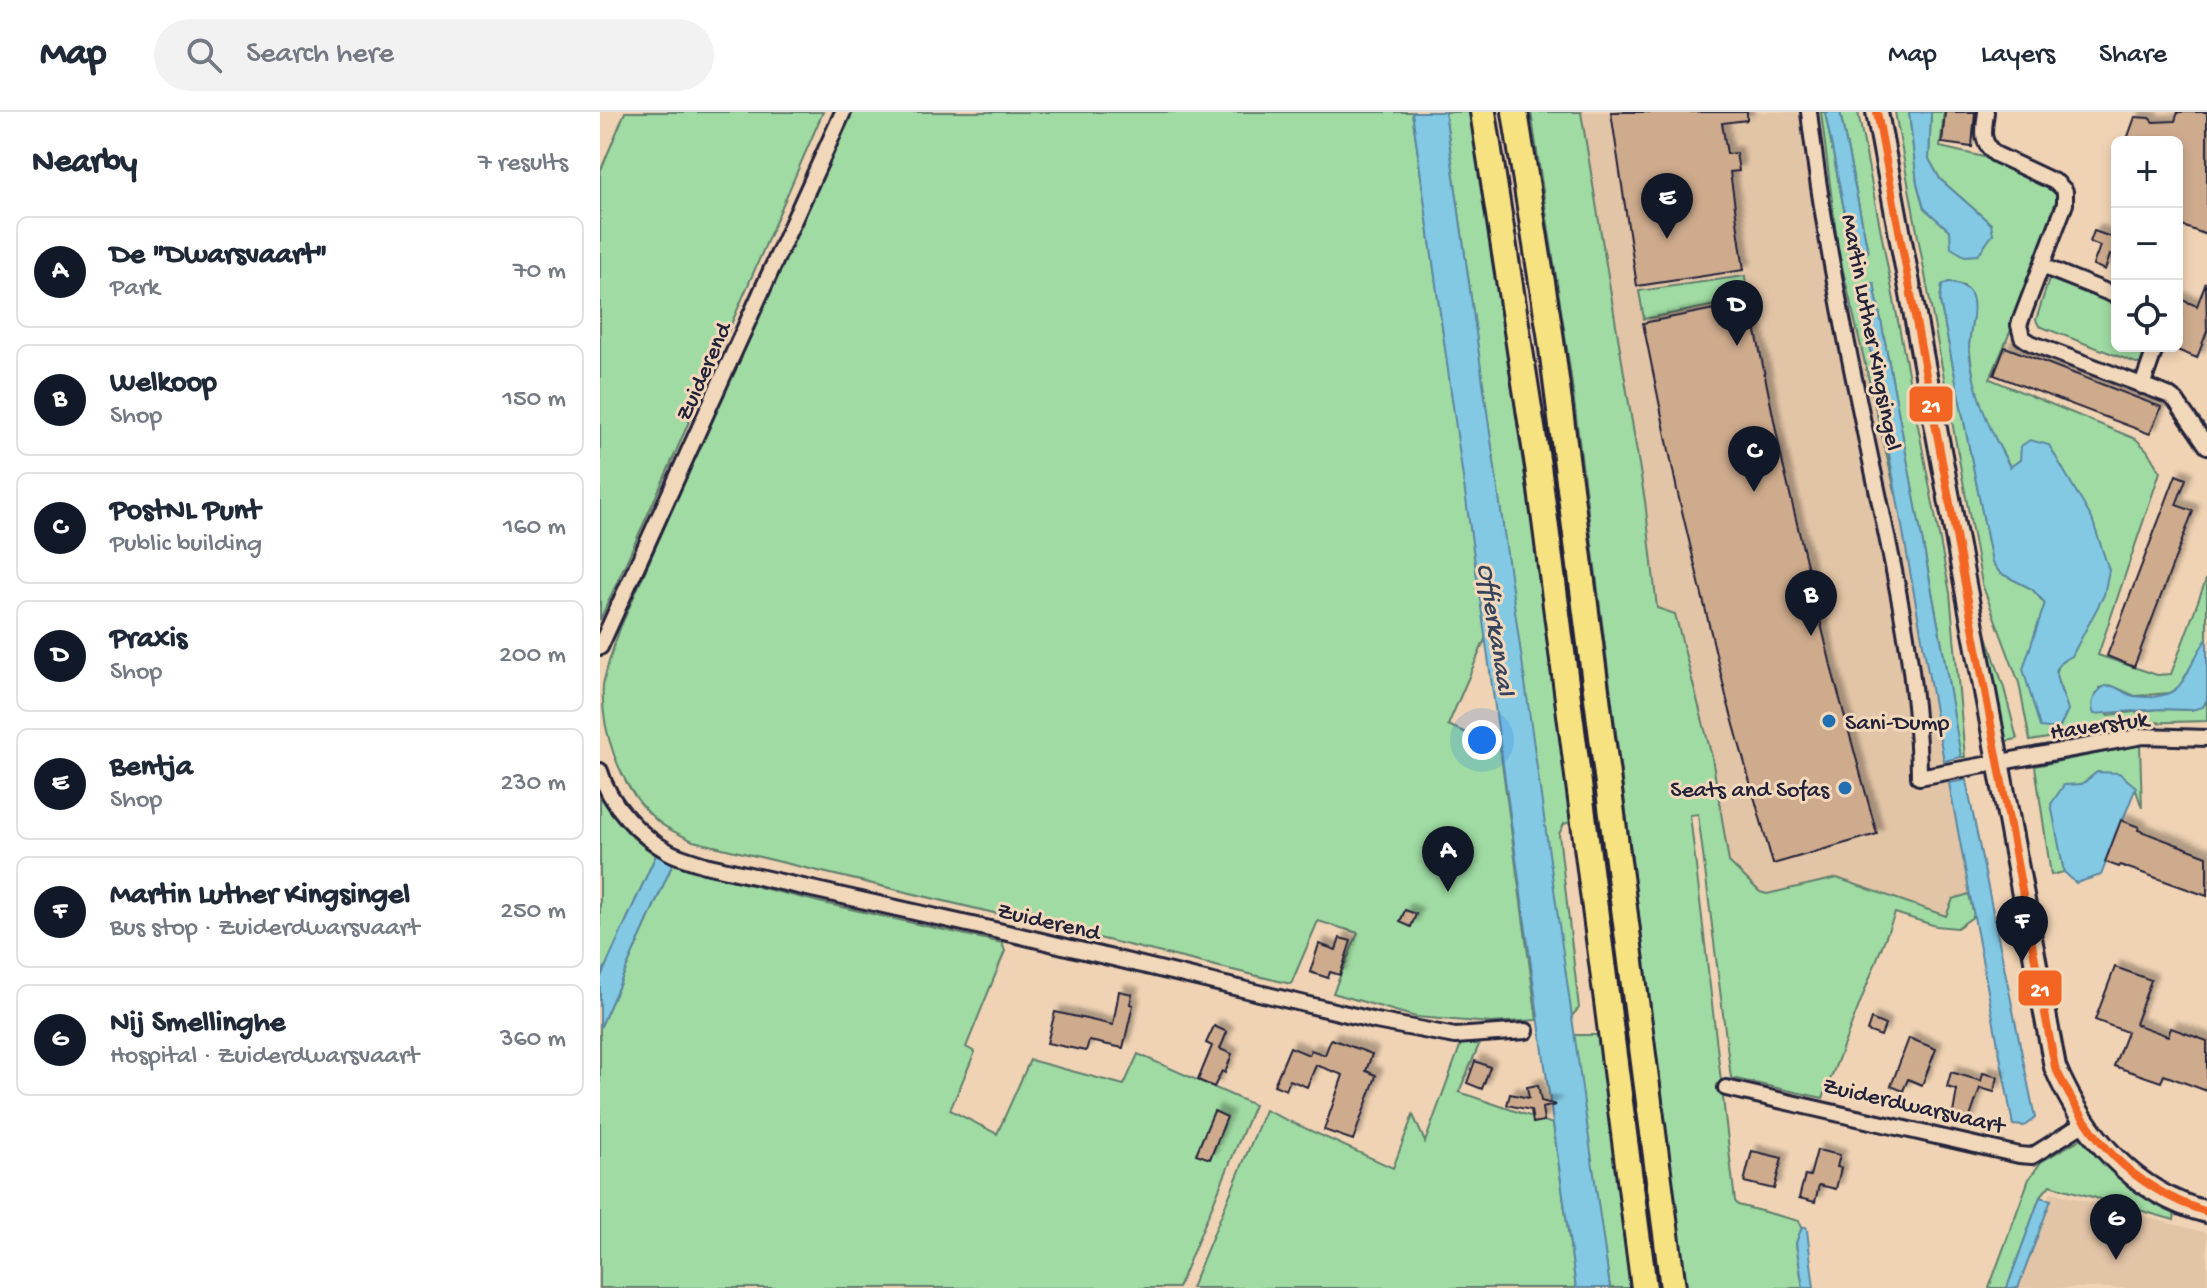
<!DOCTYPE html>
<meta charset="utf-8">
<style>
body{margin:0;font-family:"Gochi Hand",sans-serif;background:#f2f2f3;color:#1f2937}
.controls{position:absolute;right:24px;top:24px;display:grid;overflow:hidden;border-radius:12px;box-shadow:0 4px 12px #0003}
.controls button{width:72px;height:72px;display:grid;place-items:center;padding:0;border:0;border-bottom:2px solid #e0e1e3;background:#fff;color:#1f2937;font:40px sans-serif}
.you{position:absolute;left:882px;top:628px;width:28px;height:28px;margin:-20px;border:6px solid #fff;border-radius:50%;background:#1a73e8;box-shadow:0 0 0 12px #1a73e833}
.badge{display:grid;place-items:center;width:52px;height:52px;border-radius:50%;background:#111827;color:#fff;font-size:26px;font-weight:700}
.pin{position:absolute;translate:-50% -66px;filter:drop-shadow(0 2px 4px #0008)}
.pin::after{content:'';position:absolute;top:42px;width:28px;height:24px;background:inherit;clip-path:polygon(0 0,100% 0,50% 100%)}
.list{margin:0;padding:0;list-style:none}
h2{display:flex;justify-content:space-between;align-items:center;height:104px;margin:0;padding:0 32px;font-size:34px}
h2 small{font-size:26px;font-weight:400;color:#747a83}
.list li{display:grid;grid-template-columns:52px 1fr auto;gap:24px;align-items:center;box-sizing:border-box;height:112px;margin:0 16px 16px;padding:0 16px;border:2px solid #e0e1e3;border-radius:12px}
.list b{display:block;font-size:30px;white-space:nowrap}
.list p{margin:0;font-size:26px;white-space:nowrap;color:#747a83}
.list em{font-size:26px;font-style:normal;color:#747a83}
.icon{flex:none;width:44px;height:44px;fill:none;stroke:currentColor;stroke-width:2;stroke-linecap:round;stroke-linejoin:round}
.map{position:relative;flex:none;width:1607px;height:1176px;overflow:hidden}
header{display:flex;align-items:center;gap:48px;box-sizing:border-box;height:112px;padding:0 40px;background:#fff;border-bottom:2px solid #e0e1e3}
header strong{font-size:38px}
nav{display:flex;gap:44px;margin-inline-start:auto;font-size:28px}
.search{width:560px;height:72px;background:#f2f2f3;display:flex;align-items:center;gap:20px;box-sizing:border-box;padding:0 28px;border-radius:44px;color:#747a83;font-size:30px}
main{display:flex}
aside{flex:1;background:#fff}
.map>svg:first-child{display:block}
.built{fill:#e2c4a6}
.green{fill:#9fdba2;stroke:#607e6e;stroke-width:2;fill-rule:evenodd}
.water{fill:#83c9e4;stroke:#5c86a0;stroke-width:2}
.building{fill:#ceab8d;stroke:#22223b;stroke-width:2;filter:url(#shadow)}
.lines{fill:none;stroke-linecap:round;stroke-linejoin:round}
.street-casing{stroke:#22223b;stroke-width:20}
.secondary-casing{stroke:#22223b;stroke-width:26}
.highway-casing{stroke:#22223b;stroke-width:30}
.street{stroke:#f2d8ba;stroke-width:14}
.secondary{stroke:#f2d8ba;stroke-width:20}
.highway{stroke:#f7e281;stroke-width:24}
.bus-1-casing{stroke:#f2d8ba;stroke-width:14}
.bus-1{stroke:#f26522;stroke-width:8}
.poi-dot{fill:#1f6fb2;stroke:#f2d8ba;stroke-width:3}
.labels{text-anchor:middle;stroke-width:6;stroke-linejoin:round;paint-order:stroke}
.street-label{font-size:24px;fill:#22223b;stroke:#f2d8ba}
.poi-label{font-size:24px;fill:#22223b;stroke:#f2d8ba;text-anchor:start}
.water-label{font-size:26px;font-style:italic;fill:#35435d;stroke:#f2d8ba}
.line-badge{stroke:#f2d8ba;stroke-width:3}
.badge-label{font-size:22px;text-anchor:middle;font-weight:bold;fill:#fff}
</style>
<header>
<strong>Map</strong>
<div class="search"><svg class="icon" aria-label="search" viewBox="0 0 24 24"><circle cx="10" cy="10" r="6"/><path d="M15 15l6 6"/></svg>Search here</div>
<nav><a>Map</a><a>Layers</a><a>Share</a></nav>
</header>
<main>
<aside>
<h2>Nearby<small>7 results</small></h2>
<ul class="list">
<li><span class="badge">A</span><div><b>De &quot;Dwarsvaart&quot;</b><p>Park</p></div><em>70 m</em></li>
<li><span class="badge">B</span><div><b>Welkoop</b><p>Shop</p></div><em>150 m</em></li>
<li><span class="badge">C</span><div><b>PostNL Punt</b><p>Public building</p></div><em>160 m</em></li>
<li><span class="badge">D</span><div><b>Praxis</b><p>Shop</p></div><em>200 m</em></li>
<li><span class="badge">E</span><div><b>Bentja</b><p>Shop</p></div><em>230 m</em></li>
<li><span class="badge">F</span><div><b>Martin Luther Kingsingel</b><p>Bus stop · Zuiderdwarsvaart</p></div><em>250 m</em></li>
<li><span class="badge">G</span><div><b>Nij Smellinghe</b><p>Hospital · Zuiderdwarsvaart</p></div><em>360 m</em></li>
</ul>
</aside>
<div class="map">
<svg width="1607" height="1176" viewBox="0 0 1607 1176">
<defs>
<filter id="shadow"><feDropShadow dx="6" dy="-6" stdDeviation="2" flood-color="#0004"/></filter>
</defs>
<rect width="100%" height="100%" fill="#f0d3b4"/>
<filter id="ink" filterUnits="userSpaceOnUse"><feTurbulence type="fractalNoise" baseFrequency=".0125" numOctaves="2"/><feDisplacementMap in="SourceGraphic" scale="16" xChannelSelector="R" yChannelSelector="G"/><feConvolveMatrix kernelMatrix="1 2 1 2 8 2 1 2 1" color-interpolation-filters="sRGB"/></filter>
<g filter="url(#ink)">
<path class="built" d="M 975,0 L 1233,0 L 1317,451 L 1345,618 L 1381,788 L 1351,811 L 1232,779 L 1126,790 L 1049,505 Z
M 1451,1080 L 1607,1121 L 1607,1176 L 1415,1176 Z"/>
<path class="green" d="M 25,0 L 223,0 L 71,351 L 0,508 L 0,60 Z
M 247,0 L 812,0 L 886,525 L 848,613 L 900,636 L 937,908 L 891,911 L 816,905 L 733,881 L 758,821 L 718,809 L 691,872 L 93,729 C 79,722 62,715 51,703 C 20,673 0,617 3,573 C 7,553 14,533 21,514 Z
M 845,0 L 872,0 L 935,435 L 971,710 L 964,712 L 959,722 L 979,896 L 971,905 Z
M 931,0 L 981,0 L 1045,389 L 1057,496 L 1075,502 L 1112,645 L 1129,750 L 1160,780 L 1167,782 L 1237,766 L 1346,804 L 1353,787 L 1369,782 L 1374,804 L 1357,816 L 1336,814 L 1295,801 L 1223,986 L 1131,966 L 1098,702 L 1090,703 L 1135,1089 L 1138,1093 L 1199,1109 L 1202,1115 L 1196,1132 L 1203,1176 L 1086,1176 L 970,257 Z
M 1221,0 L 1225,0 L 1253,143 L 1268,140 L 1240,0 L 1258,0 L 1350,481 L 1365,645 L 1361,645 L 1358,631 L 1342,533 L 1274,172 L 1259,175 L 1296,383 L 1238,137 Z
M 1295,0 L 1309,0 L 1317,71 L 1324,96 L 1350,119 L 1391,112 L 1340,67 L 1329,47 L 1331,0 L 1344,0 L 1340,35 L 1384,45 L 1456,80 L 1457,86 L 1411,218 L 1390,267 L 1536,327 L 1547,338 L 1560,360 L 1498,543 L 1557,563 L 1571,562 L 1607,465 L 1607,527 L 1579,575 L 1569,581 L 1535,584 L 1510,573 L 1500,576 L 1508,603 L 1560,597 L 1591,598 L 1605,592 L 1607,587 L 1607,609 L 1535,611 L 1430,629 L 1419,571 L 1382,472 ZM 1349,170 L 1364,174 L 1373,201 L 1369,233 L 1374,271 L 1387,313 L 1411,356 L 1420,348 L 1462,548 C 1453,562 1456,569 1464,583 L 1424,557 L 1445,492 L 1432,477 L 1400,461 L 1392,449 L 1340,189 L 1342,173 Z
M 1145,164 L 1147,187 L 1044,207 L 1039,179 Z
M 1449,167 L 1517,192 L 1517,234 L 1551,234 L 1544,254 L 1439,214 L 1436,208 Z
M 1379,500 L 1404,576 L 1417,627 L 1402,630 Z
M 1540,633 L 1542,696 L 1535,675 L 1497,661 L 1452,692 L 1464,760 L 1451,763 L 1435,654 Z
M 0,677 C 13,706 29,726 56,743 L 0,867 Z
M 73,751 L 90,758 L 219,790 L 402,831 L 405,839 L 366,935 L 375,940 L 350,998 L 397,1022 L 430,948 L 524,973 L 538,942 L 654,993 L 578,1176 L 0,1176 L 0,916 Z
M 973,923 L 998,923 L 1031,1176 L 1010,1176 Z
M 881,928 L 859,980 L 953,1012 L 976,1176 L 591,1176 L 665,998 L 793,1056 L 813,1003 L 825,1030 L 862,929 Z
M 1484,1025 C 1510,1062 1534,1078 1575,1098 L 1574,1108 L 1450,1073 L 1440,1085 L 1407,1176 L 1389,1176 L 1429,1067 L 1441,1050 Z"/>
<path class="water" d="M 812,0 L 845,0 L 1010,1176 L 976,1176 Z
M 1225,0 L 1240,0 L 1268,140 L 1253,143 Z
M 1309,0 L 1331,0 L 1329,47 L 1340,67 L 1391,112 L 1393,122 L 1378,143 L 1365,144 L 1351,136 L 1350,119 L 1324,96 L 1317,71 Z
M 1349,170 C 1357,172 1367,174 1371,182 C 1378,198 1368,221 1369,238 C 1374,282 1389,317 1410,355 L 1420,348 L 1421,334 L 1430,328 L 1449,333 L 1492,407 L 1509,458 L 1504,483 L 1472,544 C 1442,556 1463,576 1468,598 L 1459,617 L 1440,615 L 1423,557 L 1445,491 L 1432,477 L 1400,461 L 1392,450 L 1340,189 L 1342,173 Z
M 1274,171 L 1342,533 L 1361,645 L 1344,649 L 1259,174 Z
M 1607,527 L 1607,587 L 1603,595 L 1591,598 L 1560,597 L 1494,602 C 1489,591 1495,580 1505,574 C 1518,572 1522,582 1534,584 C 1590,591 1581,560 1607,527 Z
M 1497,660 L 1519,661 L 1536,675 L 1501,763 L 1476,771 L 1464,760 L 1451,692 L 1464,673 L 1482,672 Z
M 1366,668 L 1435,1006 L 1424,1014 L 1413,1013 L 1349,671 Z
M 56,743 L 73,751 L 0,916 L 0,867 Z
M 1440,1085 L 1451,1088 L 1418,1176 L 1407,1176 Z
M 1202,1115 L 1206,1115 L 1207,1118 L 1214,1176 L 1203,1176 L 1196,1131 Z"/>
<path class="building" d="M 1011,0 L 1147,0 L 1147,8 L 1122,11 L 1127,42 L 1136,41 L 1139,59 L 1130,60 L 1144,158 L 1037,174 Z
M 1345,0 L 1375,0 L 1372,35 L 1342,31 Z
M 1578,0 L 1607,0 L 1607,123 L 1577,112 L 1577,30 L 1526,30 L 1535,5 L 1549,6 L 1553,10 L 1575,9 Z
M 1494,119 L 1517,127 L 1517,145 L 1510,143 L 1505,158 L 1493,153 L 1500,134 L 1490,130 Z
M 1606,170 L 1607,219 L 1597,246 L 1577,238 L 1577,213 L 1582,201 L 1577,200 L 1577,186 L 1597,194 Z
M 1150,190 L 1183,353 L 1233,562 L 1277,722 L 1173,752 L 1127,588 L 1077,378 L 1043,211 Z
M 1405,235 L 1561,295 L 1550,322 L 1394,263 Z
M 1576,363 L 1586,367 L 1576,393 L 1593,399 L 1534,555 L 1507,544 Z
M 1521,708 L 1539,715 L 1538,718 L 1607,744 L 1607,784 L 1520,753 L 1519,755 L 1505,750 Z
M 805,798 L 816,802 L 811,815 L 800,810 Z
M 740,826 L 751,829 L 740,863 L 730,860 L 728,866 L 710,860 L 719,832 L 736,838 Z
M 1515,855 L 1551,868 L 1535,912 L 1568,924 L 1571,916 L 1607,929 L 1607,979 L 1564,963 L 1561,970 L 1514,954 L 1527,920 L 1495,908 Z
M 519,879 L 532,882 L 530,892 L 533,893 L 523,936 L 489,929 L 486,939 L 447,931 L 455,900 L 513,913 Z
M 1271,907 L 1285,913 L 1281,924 L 1267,919 Z
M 614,914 L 627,920 L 620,937 L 632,942 L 625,961 L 622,959 L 614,975 L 598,968 L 612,934 L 606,931 Z
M 1309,926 L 1336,937 L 1322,973 L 1308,967 L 1303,979 L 1291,974 Z
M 731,927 L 772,942 L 766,959 L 776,963 L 775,967 L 753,1028 L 724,1018 L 743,963 L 716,953 L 707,975 L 690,968 L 686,978 L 674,973 L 690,935 L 709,943 L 711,938 L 725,943 Z
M 875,949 L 890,955 L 882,977 L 867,971 Z
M 1351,960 L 1381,969 L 1383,961 L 1398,965 L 1394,980 L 1380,976 L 1368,1011 L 1352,1007 L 1357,978 L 1347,975 Z
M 938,973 L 941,989 L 956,993 L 942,996 L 944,1009 L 933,1011 L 931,998 L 907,993 L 910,982 L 929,986 L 927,975 Z
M 614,999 L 627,1005 L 610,1047 L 596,1042 Z
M 1217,1038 L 1240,1043 L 1237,1055 L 1241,1056 L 1236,1077 L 1219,1073 L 1215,1090 L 1199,1086 L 1205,1063 L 1210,1064 Z
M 1152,1039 L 1182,1046 L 1174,1077 L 1144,1070 Z"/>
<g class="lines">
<g class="street-casing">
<path id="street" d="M 1209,0 C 1222,113 1245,224 1268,335 C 1291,444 1318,554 1319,665 L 1543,624 L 1607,626
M 1386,0 C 1384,18 1380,29 1395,42 L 1457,71 L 1465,79 L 1465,92 L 1419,213 L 1422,225 L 1431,231 L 1568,283 L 1576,289 L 1607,334
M 1442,154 L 1517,184
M 1542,274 L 1556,234
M 0,535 L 243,0
M 0,659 C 9,692 40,724 69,740 C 80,746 94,749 105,753 L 421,824 L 776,909 L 855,924 L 926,919
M 1126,976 L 1419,1043 L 1432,1044 L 1483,1012"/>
</g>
<g class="secondary-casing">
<path id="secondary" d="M 1277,0 L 1455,955 C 1483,1021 1533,1082 1607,1100"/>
</g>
<g class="highway-casing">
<path id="highway" d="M 883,0 L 938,354 L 1044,1176
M 915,0 L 950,221 L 1073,1176"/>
</g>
<use href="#street" class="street"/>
<use href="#secondary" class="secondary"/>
<use href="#highway" class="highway"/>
<g class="bus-1-casing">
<path id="bus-1" d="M 1277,0 L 1455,955 C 1489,1027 1530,1075 1607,1100"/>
</g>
<use href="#bus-1" class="bus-1"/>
</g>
</g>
<g class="poi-dot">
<circle cx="1229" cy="609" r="8"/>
<circle cx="1245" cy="676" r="8"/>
</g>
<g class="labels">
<g class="street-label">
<text transform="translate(1273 220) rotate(79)" y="8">Martin Luther Kingsingel</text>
<text transform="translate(102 259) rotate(-66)" y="8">Zuiderend</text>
<text transform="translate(1499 612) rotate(-8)" y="8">Haverstuk</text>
<text transform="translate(449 808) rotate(13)" y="8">Zuiderend</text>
<text transform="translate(1314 992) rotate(13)" y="8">Zuiderdwarsvaart</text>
</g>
<g class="poi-label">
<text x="1245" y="617">Sani-Dump</text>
<text x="1229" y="684" text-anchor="end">Seats and Sofas</text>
</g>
<g class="water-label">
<text transform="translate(898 517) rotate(81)" y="9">Offierkanaal</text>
</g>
</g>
<g class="line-badge">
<rect x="1308" y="273" width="46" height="38" rx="8" fill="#f26522"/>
<rect x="1417" y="857" width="46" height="38" rx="8" fill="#f26522"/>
</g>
<g class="badge-label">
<text x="1331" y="300">21</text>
<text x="1440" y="884">21</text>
</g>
</svg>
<div class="controls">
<button>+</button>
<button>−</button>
<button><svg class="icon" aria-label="locate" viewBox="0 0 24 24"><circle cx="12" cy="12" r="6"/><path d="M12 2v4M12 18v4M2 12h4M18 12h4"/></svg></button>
</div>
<div class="you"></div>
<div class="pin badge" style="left:848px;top:780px">A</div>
<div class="pin badge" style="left:1211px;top:524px">B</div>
<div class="pin badge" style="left:1154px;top:380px">C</div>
<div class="pin badge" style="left:1137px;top:234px">D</div>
<div class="pin badge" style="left:1067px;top:127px">E</div>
<div class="pin badge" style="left:1422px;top:850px">F</div>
<div class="pin badge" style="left:1516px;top:1148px">G</div>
</div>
</main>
